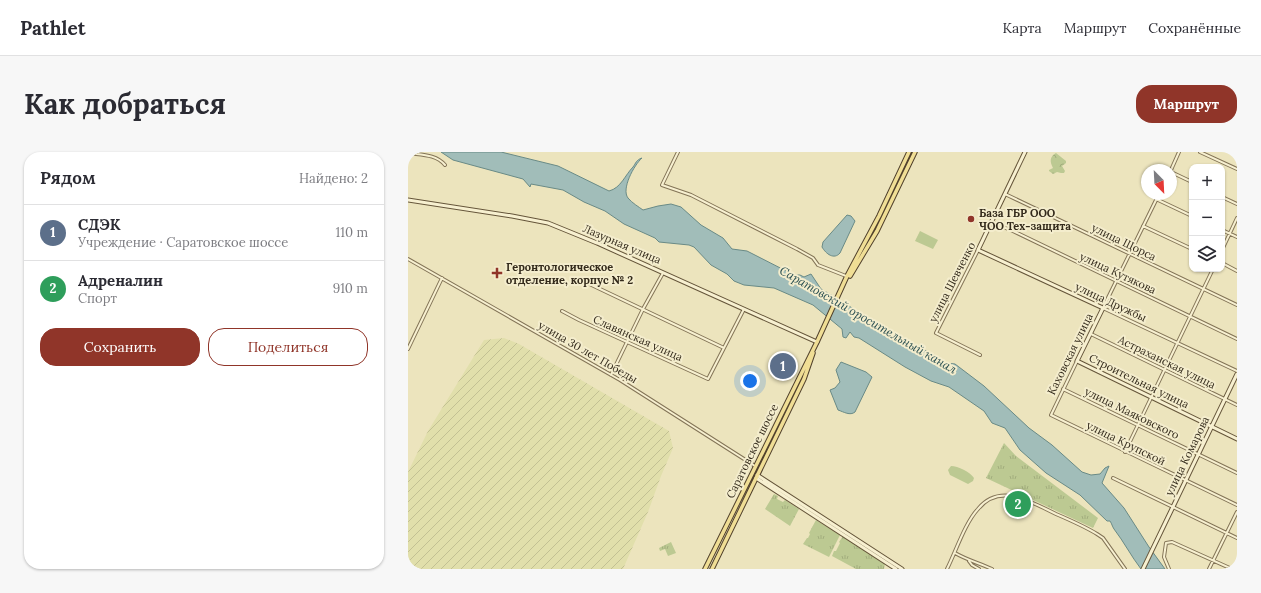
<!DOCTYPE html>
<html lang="ru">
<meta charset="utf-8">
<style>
body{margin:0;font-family:Lora,serif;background:#f7f7f7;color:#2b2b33}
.controls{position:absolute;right:12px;top:12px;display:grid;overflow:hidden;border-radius:8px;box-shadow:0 1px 3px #0004}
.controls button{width:36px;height:36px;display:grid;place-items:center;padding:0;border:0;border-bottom:1px solid #e1e1e2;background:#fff;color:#2b2b33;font:20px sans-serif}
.compass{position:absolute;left:733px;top:12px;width:36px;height:36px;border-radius:50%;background:#fff;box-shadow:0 1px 3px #0004;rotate:156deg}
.you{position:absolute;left:342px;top:229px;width:14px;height:14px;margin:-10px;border:3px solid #fff;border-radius:50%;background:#1a73e8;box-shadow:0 0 0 6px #1a73e833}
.badge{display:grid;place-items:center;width:26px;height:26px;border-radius:50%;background:#903529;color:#fff;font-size:13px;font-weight:700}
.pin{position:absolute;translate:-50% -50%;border:2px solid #fff;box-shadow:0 1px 4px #0006}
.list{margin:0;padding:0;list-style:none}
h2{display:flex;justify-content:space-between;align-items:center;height:52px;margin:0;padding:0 16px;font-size:17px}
h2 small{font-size:13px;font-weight:400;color:#7c7c81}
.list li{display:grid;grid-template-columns:26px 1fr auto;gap:12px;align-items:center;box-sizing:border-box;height:56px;padding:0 16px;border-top:1px solid #e1e1e2}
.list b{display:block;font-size:15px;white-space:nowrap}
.list p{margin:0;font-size:13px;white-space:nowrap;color:#7c7c81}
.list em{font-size:13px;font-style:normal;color:#7c7c81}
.actions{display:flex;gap:8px;padding:12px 16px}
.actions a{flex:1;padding:9px 0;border:1px solid #903529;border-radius:16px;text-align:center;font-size:14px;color:#903529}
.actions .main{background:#903529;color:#fff}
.icon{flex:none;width:22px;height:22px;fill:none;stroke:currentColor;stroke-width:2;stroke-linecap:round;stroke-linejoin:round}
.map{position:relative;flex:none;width:829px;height:417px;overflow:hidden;border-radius:16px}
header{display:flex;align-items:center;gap:24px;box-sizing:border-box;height:56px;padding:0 20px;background:#fff;border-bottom:1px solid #e1e1e2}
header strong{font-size:19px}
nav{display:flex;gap:22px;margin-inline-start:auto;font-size:14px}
.intro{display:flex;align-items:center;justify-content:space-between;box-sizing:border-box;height:96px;padding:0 24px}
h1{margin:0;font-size:28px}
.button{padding:10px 18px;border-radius:16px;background:#903529;color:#fff;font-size:14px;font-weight:700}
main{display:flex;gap:24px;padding:0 24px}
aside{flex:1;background:#fff;border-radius:16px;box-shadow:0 1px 3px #0004}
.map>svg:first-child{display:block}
.farmland{fill:url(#farmland-furrows)}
.grass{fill:url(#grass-tufts)}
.forest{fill:url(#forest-crowns)}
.garden{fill:#bcc992}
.water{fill:#a1bdb9;stroke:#698a86}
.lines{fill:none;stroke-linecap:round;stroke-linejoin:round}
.street-casing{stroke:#837457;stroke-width:4}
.secondary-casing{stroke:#65553a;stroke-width:5}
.primary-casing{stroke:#51412c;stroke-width:5.5}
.street{stroke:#f7f0d0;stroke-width:2}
.secondary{stroke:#f7f0d0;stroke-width:3}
.primary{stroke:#f0de95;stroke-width:3.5}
.poi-dot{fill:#903529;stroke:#f4edcd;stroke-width:1.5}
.labels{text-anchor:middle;stroke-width:4;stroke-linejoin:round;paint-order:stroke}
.poi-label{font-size:11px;font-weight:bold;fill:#332a1b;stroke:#f4edcd;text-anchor:start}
.street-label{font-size:11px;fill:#332a1b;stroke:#f4edcd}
.water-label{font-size:12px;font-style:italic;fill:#2b5052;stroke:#f4edcd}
</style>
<header>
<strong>Pathlet</strong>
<nav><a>Карта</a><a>Маршрут</a><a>Сохранённые</a></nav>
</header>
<div class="intro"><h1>Как добраться</h1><a class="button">Маршрут</a></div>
<main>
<aside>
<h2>Рядом<small>Найдено: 2</small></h2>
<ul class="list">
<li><span class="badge" style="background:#5c6f8a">1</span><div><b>СДЭК</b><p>Учреждение · Саратовское шоссе</p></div><em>110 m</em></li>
<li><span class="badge" style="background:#2e9e5b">2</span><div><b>Адреналин</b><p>Спорт</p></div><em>910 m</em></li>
</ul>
<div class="actions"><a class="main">Сохранить</a><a>Поделиться</a></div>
</aside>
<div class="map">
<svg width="829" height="417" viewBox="0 0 829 417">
<defs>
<pattern id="farmland-furrows" width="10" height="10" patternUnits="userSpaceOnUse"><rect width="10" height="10" fill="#e1dfab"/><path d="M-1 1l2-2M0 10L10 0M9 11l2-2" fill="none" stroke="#c2c093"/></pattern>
<pattern id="grass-tufts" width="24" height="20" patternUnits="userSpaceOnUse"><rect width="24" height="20" fill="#bcc992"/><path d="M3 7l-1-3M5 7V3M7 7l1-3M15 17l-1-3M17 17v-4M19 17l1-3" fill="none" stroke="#a2ad7d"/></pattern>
<pattern id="forest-crowns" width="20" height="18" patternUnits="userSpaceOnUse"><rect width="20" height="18" fill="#bcc992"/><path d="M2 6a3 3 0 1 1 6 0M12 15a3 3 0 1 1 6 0" fill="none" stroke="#a2ad7d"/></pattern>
</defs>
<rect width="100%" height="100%" fill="#ece4bd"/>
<path class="farmland" d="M 96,186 L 111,192 L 261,279 L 265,296 L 253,324 L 240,360 L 215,417 L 0,417 L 0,320 L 20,279 L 76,188 Z"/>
<path class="grass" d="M 596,291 L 608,304 L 690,366 L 685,376 L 578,326 Z
M 366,342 L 370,344 L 369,347 L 375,350 L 377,348 L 391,357 L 382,374 L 357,357 Z
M 408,368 L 432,383 L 421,405 L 395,392 L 399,386 L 400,386 L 402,382 L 401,381 Z
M 435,384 L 477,411 L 476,417 L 448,417 L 424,404 L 426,399 L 428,399 L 432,391 L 431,390 Z
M 263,390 L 268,401 L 260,404 L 257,397 L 252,399 L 251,396 Z"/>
<path class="forest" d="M 648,1 L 658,9 L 658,11 L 654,14 L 657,19 L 656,21 L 653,21 L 649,20 L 645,22 L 641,19 L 641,18 L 645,16 C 642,10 641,5 648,1 Z"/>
<path class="garden" d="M 512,79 L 530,88 L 525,97 L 507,89 Z
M 543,314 C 550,314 562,320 566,326 L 565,329 L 560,332 L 542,323 L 540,318 Z"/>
<path class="water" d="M 33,0 L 93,0 L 150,14 L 201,39 C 213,36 217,23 225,15 C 228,11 228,8 234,6 C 226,13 213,37 220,46 C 224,51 231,55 235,58 L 250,54 L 263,52 L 273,55 L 293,73 L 315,86 L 324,97 L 339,99 L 386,123 L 392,123 L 396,125 L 403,122 L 413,137 L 435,150 L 477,178 L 524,202 L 538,211 L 547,212 L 576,234 L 621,276 L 644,293 L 674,320 L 683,323 L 692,322 L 697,316 L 701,314 L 694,331 L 716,356 L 741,395 L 757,417 L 733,417 C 723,404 716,390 706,377 C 704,374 704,372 702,369 L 699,369 L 672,343 L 638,321 L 612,298 L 597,276 L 584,271 L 576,259 L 541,235 L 523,229 L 497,215 L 451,186 L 446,185 L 442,180 L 438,186 L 435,185 L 434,177 L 405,153 L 366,136 L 336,133 L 326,129 L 319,122 L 303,113 L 286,95 L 281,93 L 251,90 L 247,86 L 216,72 L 197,59 L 176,50 L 155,38 L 123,32 L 122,35 L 115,27 L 45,8 Z
M 439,63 L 443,64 L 447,69 L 432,101 C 426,108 418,102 414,95 L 415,90 Z
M 433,210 L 458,220 L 464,225 L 447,260 C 442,264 436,260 430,258 L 422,238 L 427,236 L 432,230 L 428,218 Z"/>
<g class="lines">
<g class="street-casing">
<path id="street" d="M 270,0 L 254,33 L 283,43 L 389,97 L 405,106 L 410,113 L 438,124
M 792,0 L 829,17
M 0,1 C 13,3 28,2 37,13
M 763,18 L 771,0
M 763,20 L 784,30
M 597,42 L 829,153
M 751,42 L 695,156 L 829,219
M 814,45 L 829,52
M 748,47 L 784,64
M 583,70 L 605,79 L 829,187
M 735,74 L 784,97
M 814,78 L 829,85
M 570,98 L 528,181 L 572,203
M 814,98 L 829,66
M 0,107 L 212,228 L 347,314
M 814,111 L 829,119
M 171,127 L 316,196
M 154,159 L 171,168 L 300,227 L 336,157
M 683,182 L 829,253
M 0,197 L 34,126
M 669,209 L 643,263 L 829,353
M 203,223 L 235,157 L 255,121
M 655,237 L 829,321
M 717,300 L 805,117
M 705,326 L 829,386
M 547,401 C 559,408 571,411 584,417
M 561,409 L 564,413 L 571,417
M 539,417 C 548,399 557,371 570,357 C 592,330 623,350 648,362 C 662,368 676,374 689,382 L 695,386 L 717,417
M 761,417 L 756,405 L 758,391 L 764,390 L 824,417
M 801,417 L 829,360"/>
</g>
<g class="secondary-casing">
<path id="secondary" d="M 617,0 L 570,98 L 695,156 L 669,209 L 829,287
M 0,48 L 104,64 L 140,71 L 189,91 L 409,190
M 349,323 L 494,417
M 348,326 L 488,417
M 735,417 L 829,222"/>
</g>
<g class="primary-casing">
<path id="primary" d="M 442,124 L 469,79 L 507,0
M 297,417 L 409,190 L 439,124 L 471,64 L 501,0
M 304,417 L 396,227 L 405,201"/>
</g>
<use href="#street" class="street"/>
<use href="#secondary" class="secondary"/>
<use href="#primary" class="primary"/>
</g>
<g class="poi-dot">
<circle cx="563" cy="67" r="4"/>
<path d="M87 115h4v4h4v4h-4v4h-4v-4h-4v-4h4z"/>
</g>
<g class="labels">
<g class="poi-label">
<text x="571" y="65">База ГБР ООО<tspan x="571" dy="13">ЧОО Тех-защита</tspan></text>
<text x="98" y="119">Геронтологическое<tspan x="98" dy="13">отделение, корпус № 2</tspan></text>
</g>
<g class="street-label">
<text transform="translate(716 90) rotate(26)" y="4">улица Щорса</text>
<text transform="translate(214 92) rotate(23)" y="4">Лазурная улица</text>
<text transform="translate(710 121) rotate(25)" y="4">улица Кутякова</text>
<text transform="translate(544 130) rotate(-63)" y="4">улица Шевченко</text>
<text transform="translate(703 150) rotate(25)" y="4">улица Дружбы</text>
<text transform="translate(230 186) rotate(24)" y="4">Славянская улица</text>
<text transform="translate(180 200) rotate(30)" y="4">улица 30 лет Победы</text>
<text transform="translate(662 202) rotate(-64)" y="4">Каховская улица</text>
<text transform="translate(759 210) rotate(26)" y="4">Астраханская улица</text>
<text transform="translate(731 229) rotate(26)" y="4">Строительная улица</text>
<text transform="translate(724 261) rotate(26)" y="4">улица Маяковского</text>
<text transform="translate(718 291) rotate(26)" y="4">улица Крупской</text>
<text transform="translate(344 299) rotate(-64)" y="4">Саратовское шоссе</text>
<text transform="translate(779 304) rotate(-64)" y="4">улица Комарова</text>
</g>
<g class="water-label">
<text transform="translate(460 168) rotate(30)" y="4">Саратовский оросительный канал</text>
</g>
</g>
</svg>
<div class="controls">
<button>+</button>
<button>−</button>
<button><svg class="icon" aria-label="layers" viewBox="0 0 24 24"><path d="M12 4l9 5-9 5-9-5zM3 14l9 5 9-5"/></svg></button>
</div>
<svg class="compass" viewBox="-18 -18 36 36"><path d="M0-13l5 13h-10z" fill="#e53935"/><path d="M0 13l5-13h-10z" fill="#7c7c81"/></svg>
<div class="you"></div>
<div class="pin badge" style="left:375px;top:214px;background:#5c6f8a">1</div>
<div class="pin badge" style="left:610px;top:352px;background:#2e9e5b">2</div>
</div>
</main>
